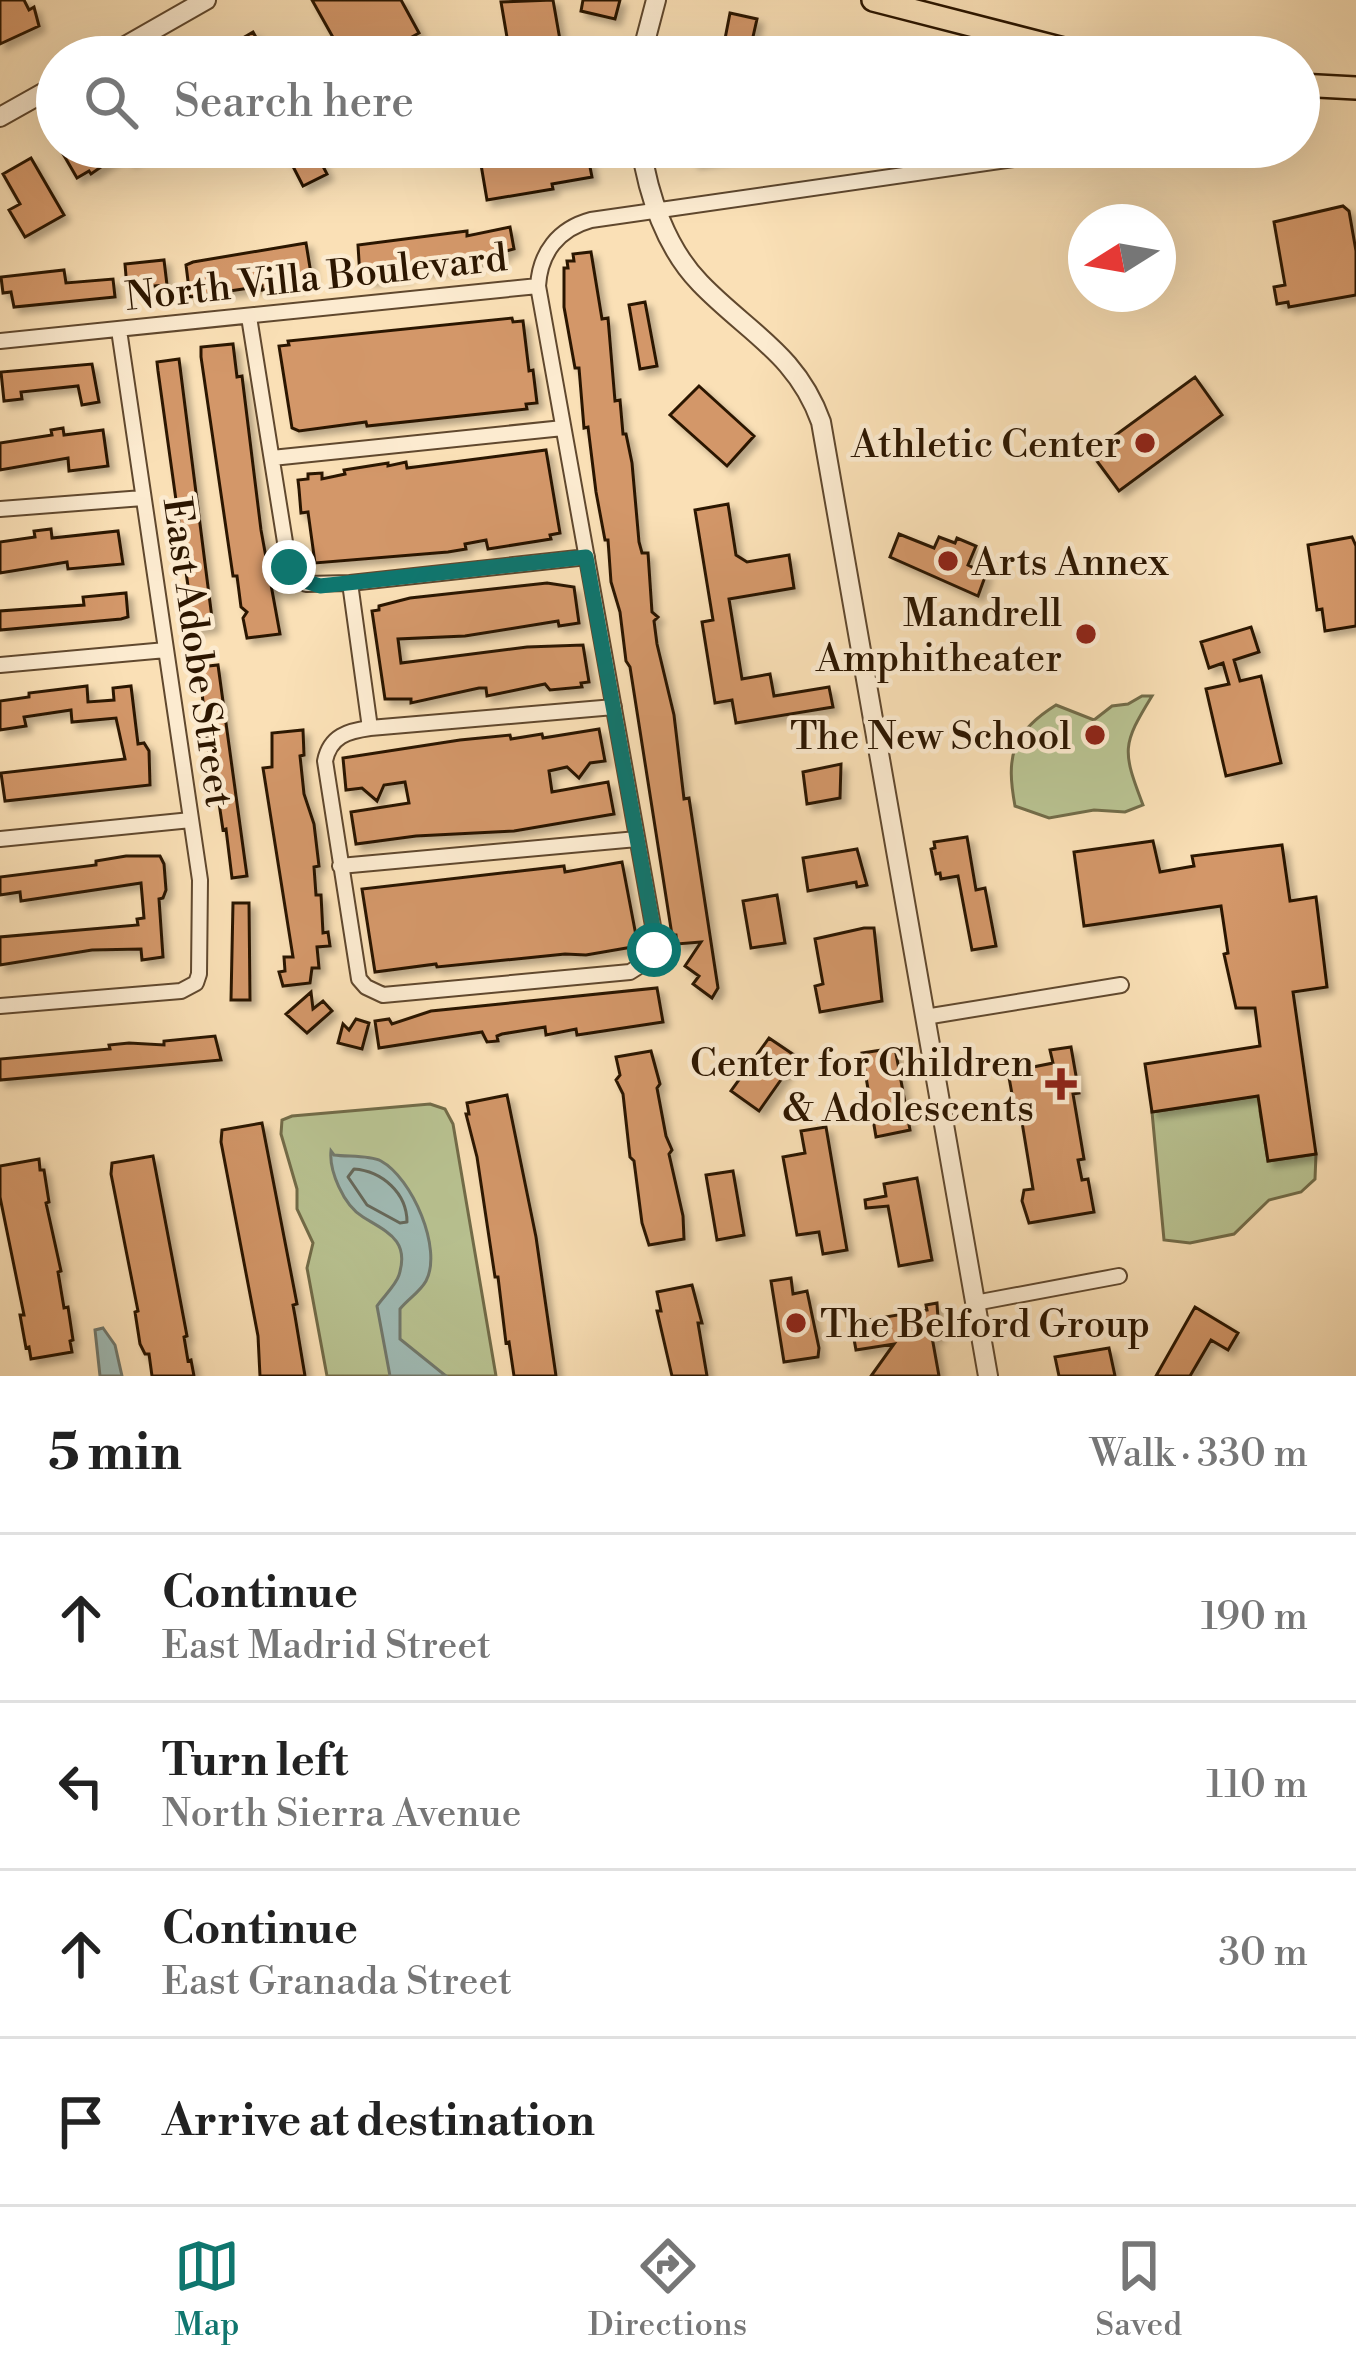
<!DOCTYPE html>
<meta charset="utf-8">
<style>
body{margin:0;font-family:"Libre Bodoni",serif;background:#f2f2f2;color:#222}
.compass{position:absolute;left:1068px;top:204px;width:108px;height:108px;border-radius:50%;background:#fff;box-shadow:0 12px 48px #0002;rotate:259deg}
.stop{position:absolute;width:36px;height:36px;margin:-27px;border:9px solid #0f766e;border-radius:50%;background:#fff}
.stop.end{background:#0f766e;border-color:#fff;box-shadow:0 3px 12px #0008}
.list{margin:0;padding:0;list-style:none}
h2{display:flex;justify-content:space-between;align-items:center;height:156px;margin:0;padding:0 48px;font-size:51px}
h2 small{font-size:39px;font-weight:400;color:#767676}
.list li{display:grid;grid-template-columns:78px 1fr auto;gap:36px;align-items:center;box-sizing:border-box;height:168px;padding:0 48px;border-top:3px solid #e0e0e0}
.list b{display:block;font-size:45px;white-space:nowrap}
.list p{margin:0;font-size:39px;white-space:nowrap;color:#767676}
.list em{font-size:39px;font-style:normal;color:#767676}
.icon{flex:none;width:66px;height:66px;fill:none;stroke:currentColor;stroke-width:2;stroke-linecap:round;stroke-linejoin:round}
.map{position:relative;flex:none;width:1356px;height:1376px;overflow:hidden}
.search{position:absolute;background:#fff;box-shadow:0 12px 48px #0002;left:36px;right:36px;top:36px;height:132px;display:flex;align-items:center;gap:30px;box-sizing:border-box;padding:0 42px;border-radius:66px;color:#767676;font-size:45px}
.sheet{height:828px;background:#fff}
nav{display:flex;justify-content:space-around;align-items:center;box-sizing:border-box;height:168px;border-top:3px solid #e0e0e0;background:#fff;font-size:33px;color:#767676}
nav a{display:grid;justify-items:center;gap:6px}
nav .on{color:#0f766e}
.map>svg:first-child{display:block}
.green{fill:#b9c392;stroke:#726c49;stroke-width:3}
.water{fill:#a0bbb5;stroke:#72796d;stroke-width:3}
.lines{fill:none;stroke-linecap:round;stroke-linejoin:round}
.shore{stroke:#66685a;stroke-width:3}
.building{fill:#d39769;stroke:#2c1600;stroke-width:3;filter:url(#shadow)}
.minor-casing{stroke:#60482e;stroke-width:18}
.tertiary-casing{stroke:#60482e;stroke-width:22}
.primary-casing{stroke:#2c1600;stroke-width:26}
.minor{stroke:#fcebd0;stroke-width:14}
.tertiary{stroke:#fcebd0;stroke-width:18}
.primary{stroke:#fae0b6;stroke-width:21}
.route{stroke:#0f766e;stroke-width:15}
.poi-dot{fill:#8f2418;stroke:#fcebd0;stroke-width:4.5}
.labels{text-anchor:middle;stroke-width:9;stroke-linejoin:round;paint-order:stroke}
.street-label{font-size:39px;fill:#2c1600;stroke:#fcebd0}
.poi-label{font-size:39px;fill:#2c1600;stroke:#fcebd0;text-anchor:end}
</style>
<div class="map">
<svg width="1356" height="1376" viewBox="0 0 1356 1376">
<defs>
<filter id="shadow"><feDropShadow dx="5.5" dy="5.5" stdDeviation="3" flood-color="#0004"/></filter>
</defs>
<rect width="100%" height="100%" fill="#fae0b6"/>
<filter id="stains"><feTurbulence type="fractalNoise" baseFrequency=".00167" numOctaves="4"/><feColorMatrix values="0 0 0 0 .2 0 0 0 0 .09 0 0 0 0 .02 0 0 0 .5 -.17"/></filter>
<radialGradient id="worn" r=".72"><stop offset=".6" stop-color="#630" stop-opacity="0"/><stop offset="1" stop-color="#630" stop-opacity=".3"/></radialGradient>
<path class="green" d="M 1142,696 L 1152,696 C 1122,745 1122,750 1143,805 L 1125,812 L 1094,810 L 1049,818 L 1015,806 C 1006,757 1011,733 1056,705 L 1094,720 L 1112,706 L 1128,704 Z
M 1263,1095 L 1260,1111 L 1268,1161 L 1316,1154 L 1315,1179 L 1301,1192 L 1269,1200 L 1234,1234 L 1190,1243 L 1164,1240 L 1152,1112 Z
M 430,1104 L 445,1109 L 453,1124 L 496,1376 L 327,1376 L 307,1268 L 313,1243 L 297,1209 L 297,1189 L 281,1134 L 282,1120 L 292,1116 Z"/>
<path class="water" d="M 331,1151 L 334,1155 C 348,1157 369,1155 381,1161 C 412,1178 443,1249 426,1281 C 420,1292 408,1299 400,1309 L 400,1339 L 446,1376 L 390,1376 L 377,1306 C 383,1297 396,1285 399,1275 C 410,1240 387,1232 363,1217 C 343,1205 329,1170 331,1151 Z
M 103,1328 L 115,1345 L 122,1376 L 100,1376 L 95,1330 Z"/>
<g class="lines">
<path class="shore" d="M 354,1169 C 382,1171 407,1193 407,1222 L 400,1223 L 367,1205 L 348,1177 Z"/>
</g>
<path class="building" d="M 0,0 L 24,0 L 29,10 L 34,7 L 39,26 L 0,44 Z
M 312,0 L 401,0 L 419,33 L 376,57 L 344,57 Z
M 553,0 L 560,40 L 509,49 L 501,2 Z
M 583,0 L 620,0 L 615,19 L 581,11 Z
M 730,13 L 757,19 L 750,50 L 724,44 Z
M 253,32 L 267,57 L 235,57 L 229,46 Z
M 59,147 L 154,147 L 130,161 L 124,151 L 91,174 L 89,171 L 77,178 Z
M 283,147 L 313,147 L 327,174 L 303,186 Z
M 478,147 L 586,147 L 592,177 L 552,184 L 553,189 L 487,200 Z
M 691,147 L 748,147 L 749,153 L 694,162 Z
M 31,158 L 64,215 L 25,237 L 9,210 L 20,204 L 3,174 Z
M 1343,206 L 1349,211 L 1356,251 L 1356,295 L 1289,307 L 1288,302 L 1277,304 L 1274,287 L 1285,285 L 1274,222 Z
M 510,227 L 514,249 L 506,251 L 504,256 L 476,261 L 477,267 L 406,271 L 407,276 L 369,280 L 360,277 L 358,245 L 467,231 L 467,236 Z
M 306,243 L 312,280 L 302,281 L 303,286 L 262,290 L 262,286 L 190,297 L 186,265 L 193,262 Z
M 591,252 L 602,319 L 608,318 L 615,401 L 620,400 L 623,434 L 626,434 L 632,463 L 639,542 L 642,553 L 648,553 L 652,612 L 658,617 L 654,621 L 657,644 L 674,715 L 684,799 L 689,798 L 718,988 L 712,998 L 693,984 L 699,976 L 685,966 L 701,942 L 677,944 L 676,935 L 672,935 L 630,667 L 626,661 L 620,612 L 611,582 L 608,540 L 605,540 L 596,492 L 588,427 L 584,428 L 579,368 L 575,368 L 564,307 L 564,268 L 568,268 L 567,261 L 574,261 L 573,254 Z
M 164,260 L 167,285 L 127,288 L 125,264 Z
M 64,270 L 66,283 L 113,279 L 115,297 L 14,307 L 11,292 L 3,293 L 1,277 Z
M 645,302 L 657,366 L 640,369 L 629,305 Z
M 512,318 L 513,322 L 523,321 L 529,371 L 533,370 L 537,403 L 526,404 L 527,409 L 367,426 L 366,422 L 299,431 L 292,428 L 279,346 L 289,345 L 288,341 Z
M 233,344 L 237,377 L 242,376 L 261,530 L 280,634 L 247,638 L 243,618 L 247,612 L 241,607 L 237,576 L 233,576 L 201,357 L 201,347 Z
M 179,359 L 213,626 L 194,629 L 158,371 L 157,362 Z
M 92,364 L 99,402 L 82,405 L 78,386 L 21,392 L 22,399 L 4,401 L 1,372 Z
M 1195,377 L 1222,415 L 1119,491 L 1091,453 Z
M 699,386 L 754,436 L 727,466 L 670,415 Z
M 63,428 L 64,435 L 103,430 L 108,466 L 69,471 L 68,458 L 0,470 L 0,443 L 52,435 L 51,430 Z
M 546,450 L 560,533 L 550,535 L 551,539 L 488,549 L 486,540 L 465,544 L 466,549 L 448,552 L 315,563 L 308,512 L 301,513 L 299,489 L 298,480 L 308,479 L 308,474 L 322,473 L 322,479 L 345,474 L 344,470 L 388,463 L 388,466 L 406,462 L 407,468 Z
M 728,504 L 736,555 L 747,562 L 789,555 L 794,588 L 729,599 L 742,679 L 770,674 L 774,696 L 829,687 L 833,707 L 736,723 L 732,700 L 715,703 L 702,622 L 713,620 L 695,510 Z
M 51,529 L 52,538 L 118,531 L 123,564 L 68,569 L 67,562 L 0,573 L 0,542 L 35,537 L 34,531 Z
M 899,534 L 934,548 L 939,537 L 955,543 L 957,538 L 976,546 L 968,565 L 986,574 L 978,596 L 890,557 Z
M 1352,537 L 1356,546 L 1356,626 L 1325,631 L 1322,609 L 1317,610 L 1308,545 Z
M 547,583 L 574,587 L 579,623 L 559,626 L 558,621 L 465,636 L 398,639 L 401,663 L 527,647 L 583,645 L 589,682 L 581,683 L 582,687 L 550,690 L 545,684 L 487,696 L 486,688 L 479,688 L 411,703 L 411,699 L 385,699 L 372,611 L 379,610 L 379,606 L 410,598 Z
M 126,593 L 128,617 L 121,619 L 0,630 L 0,611 L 84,605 L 83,597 Z
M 1251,627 L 1259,652 L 1234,660 L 1240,681 L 1261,676 L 1281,763 L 1226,776 L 1206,689 L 1229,684 L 1223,663 L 1209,668 L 1201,642 Z
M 218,665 L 247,876 L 232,878 L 226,829 L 223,830 L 213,762 L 210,762 L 199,667 Z
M 87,686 L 88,702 L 114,700 L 113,688 L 131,686 L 138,744 L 144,743 L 149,751 L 150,785 L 5,801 L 1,773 L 125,759 L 116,718 L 72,722 L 71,710 L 24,717 L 26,726 L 0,730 L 0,701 L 29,697 L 29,693 Z
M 599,729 L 605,761 L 590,763 L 579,778 L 567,767 L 549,771 L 552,792 L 608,782 L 614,814 L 514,831 L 416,836 L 356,844 L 351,812 L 409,803 L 405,782 L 384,785 L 377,801 L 362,788 L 346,790 L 343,758 L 460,740 L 510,735 L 511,739 L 542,734 L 543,738 Z
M 303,730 L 304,755 L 300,756 L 304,794 L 314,824 L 319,866 L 314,867 L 316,895 L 321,895 L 323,933 L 328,932 L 330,946 L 317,947 L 319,968 L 312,968 L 310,983 L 283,986 L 279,972 L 285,971 L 284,957 L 293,957 L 263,768 L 272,767 L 272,733 Z
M 841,764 L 840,798 L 807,804 L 803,772 Z
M 967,837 L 976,890 L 985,888 L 996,946 L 972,950 L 958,876 L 941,879 L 940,873 L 936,874 L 931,849 L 935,848 L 934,842 Z
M 1153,841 L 1160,872 L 1194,866 L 1192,856 L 1282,845 L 1290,901 L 1316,897 L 1327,987 L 1293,992 L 1316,1154 L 1268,1161 L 1258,1096 L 1152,1112 L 1145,1064 L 1260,1046 L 1255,1008 L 1236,1008 L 1224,954 L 1228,953 L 1221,906 L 1084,926 L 1074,852 Z
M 857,849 L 867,885 L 857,887 L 856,882 L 808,891 L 803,858 Z
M 126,856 L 160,856 L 164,864 L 166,890 L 163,898 L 159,899 L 163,957 L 142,960 L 141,949 L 92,950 L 0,965 L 0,937 L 138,925 L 137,919 L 144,918 L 141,883 L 21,901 L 20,892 L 0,895 L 0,877 L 96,865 L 96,861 Z
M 622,862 L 638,946 L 586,955 L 565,954 L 437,967 L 436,964 L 375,972 L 362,889 L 564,866 L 565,872 Z
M 777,895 L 785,943 L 751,948 L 743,901 Z
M 233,903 L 249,903 L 250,1000 L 231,1000 Z
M 864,928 L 874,928 L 882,1001 L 820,1012 L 815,986 L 823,984 L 815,939 Z
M 657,988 L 663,1022 L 577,1035 L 576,1029 L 546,1035 L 545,1027 L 502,1034 L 497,1036 L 498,1041 L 487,1042 L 482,1032 L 379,1048 L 375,1021 L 389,1019 L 392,1024 L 431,1011 Z
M 311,992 L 313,1009 L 323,1001 L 332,1011 L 307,1033 L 286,1014 Z
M 356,1019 L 369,1023 L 362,1049 L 338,1043 L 343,1024 L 349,1030 Z
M 215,1036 L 221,1060 L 0,1080 L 0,1059 L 110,1049 L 109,1045 L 129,1043 L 164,1045 L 164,1041 Z
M 769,1038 L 797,1057 L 759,1111 L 731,1091 Z
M 1071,1047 L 1079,1093 L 1073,1094 L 1084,1159 L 1078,1160 L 1082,1180 L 1088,1179 L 1094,1212 L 1029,1223 L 1022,1201 L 1024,1190 L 1033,1189 L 1019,1104 L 1014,1105 L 1008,1072 L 1053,1063 L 1050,1050 Z
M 895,1048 L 910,1130 L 876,1137 L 862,1053 Z
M 651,1051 L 660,1084 L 657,1088 L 666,1136 L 672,1150 L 669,1154 L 683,1216 L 684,1239 L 649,1245 L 642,1223 L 634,1161 L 630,1157 L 623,1094 L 616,1080 L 620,1075 L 616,1057 Z
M 507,1095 L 536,1237 L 556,1376 L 514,1376 L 509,1342 L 506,1343 L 498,1277 L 495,1277 L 477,1157 L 466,1114 L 469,1114 L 467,1103 Z
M 262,1123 L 297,1304 L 293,1305 L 295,1316 L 305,1376 L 260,1376 L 258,1336 L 221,1142 L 222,1130 Z
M 826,1127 L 847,1250 L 823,1254 L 819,1232 L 797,1235 L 783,1157 L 805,1153 L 801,1131 Z
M 153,1156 L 187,1336 L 184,1337 L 188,1361 L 191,1360 L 194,1376 L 152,1376 L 149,1354 L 145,1354 L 140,1344 L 135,1312 L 138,1311 L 111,1174 L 112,1163 Z
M 39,1159 L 40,1170 L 44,1170 L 49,1202 L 46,1203 L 61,1271 L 58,1272 L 64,1308 L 68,1307 L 73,1340 L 70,1341 L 72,1352 L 31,1359 L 29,1347 L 26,1348 L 20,1315 L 24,1315 L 0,1197 L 0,1166 Z
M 733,1171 L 744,1235 L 717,1240 L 706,1175 Z
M 917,1178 L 932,1260 L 899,1266 L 888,1206 L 866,1208 L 865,1200 L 886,1196 L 884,1184 Z
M 791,1278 L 793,1294 L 807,1291 L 819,1348 L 818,1357 L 784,1362 L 771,1281 Z
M 692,1285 L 702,1323 L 698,1323 L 707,1376 L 672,1376 L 657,1311 L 661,1311 L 657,1292 Z
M 937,1303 L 939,1336 L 932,1337 L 939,1376 L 871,1376 L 894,1344 L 856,1350 L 852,1328 L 856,1322 L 927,1310 L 926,1305 Z
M 1195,1307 L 1238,1333 L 1228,1350 L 1211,1340 L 1190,1376 L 1156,1376 Z
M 1109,1348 L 1115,1376 L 1059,1376 L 1055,1357 Z"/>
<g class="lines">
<g class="minor-casing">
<path id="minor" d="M 249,317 L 289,567 L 306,584 L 350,583 L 370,728 C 348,731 330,736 325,761 L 359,979 L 366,987 L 383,995 L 630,972 L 649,960 L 655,937 L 538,286
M 0,341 L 538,286 C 540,253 558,229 591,220 L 1098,147
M 272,458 L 563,428
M 0,509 L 143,498
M 350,583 L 587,557
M 0,665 L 166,650
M 370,728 L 614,707
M 0,839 L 191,820
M 340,866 L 637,839
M 0,1006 L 181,991 L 196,983 L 199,974 L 200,880 L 119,330
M 925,1017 L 1121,985
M 975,1303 L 1119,1276"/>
</g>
<g class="tertiary-casing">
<path id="tertiary" d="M 106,57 L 206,0
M 641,57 L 656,0
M 0,117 L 57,85
M 641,147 C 648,195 666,248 700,283 C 747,332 797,354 821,422 L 988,1376"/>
</g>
<g class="primary-casing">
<path id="primary" d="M 873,0 L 1095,57
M 1299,85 L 1356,88"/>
</g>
<use href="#minor" class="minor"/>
<use href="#tertiary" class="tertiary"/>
<use href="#primary" class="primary"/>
</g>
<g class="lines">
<path class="route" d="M 289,567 L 296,578 L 320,586 L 586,557 L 655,938 L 654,950"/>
</g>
<g class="poi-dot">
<circle cx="1145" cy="443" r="12"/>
<circle cx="948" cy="561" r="12"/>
<circle cx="1086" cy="634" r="12"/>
<circle cx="1095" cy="735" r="12"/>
<path d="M1055 1066h12v12h12v12h-12v12h-12v-12h-12v-12h12z"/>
<circle cx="796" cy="1323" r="12"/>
</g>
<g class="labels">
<g class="street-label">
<text transform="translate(316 276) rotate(-6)" y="14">North Villa Boulevard</text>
<text transform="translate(199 652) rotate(82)" y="14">East Adobe Street</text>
</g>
<g class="poi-label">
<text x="1121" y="457">Athletic Center</text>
<text x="972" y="575" text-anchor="start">Arts Annex</text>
<text x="1062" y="626">Mandrell<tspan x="1062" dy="45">Amphitheater</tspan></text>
<text x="1071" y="749">The New School</text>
<text x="1034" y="1076">Center for Children<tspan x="1034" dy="45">&amp; Adolescents</tspan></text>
<text x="820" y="1337" text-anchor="start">The Belford Group</text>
</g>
</g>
<rect width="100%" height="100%" filter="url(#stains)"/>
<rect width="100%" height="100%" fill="url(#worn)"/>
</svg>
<svg class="compass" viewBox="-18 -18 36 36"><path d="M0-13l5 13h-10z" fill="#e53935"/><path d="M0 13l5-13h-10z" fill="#767676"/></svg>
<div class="stop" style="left:654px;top:950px"></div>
<div class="stop end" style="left:289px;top:567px"></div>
<div class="search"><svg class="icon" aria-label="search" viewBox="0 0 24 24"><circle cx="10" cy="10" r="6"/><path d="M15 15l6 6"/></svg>Search here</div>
</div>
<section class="sheet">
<h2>5 min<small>Walk · 330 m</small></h2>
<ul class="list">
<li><svg class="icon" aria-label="ahead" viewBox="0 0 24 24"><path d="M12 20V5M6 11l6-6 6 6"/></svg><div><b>Continue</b><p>East Madrid Street</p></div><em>190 m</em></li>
<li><svg class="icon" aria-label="left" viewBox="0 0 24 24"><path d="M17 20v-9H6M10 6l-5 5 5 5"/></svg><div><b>Turn left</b><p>North Sierra Avenue</p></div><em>110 m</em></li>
<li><svg class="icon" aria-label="ahead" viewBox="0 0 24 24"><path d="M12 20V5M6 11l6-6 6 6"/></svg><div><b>Continue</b><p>East Granada Street</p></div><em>30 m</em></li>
<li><svg class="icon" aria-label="arrive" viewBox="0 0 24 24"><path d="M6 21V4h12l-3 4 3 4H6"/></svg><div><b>Arrive at destination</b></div></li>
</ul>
</section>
<nav>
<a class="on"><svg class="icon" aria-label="map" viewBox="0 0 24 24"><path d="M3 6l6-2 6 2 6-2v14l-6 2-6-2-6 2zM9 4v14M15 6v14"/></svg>Map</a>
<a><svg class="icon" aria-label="directions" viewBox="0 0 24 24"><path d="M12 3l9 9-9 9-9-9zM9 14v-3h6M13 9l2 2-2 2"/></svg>Directions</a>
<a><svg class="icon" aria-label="saved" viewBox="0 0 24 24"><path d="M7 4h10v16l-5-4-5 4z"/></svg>Saved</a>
</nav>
